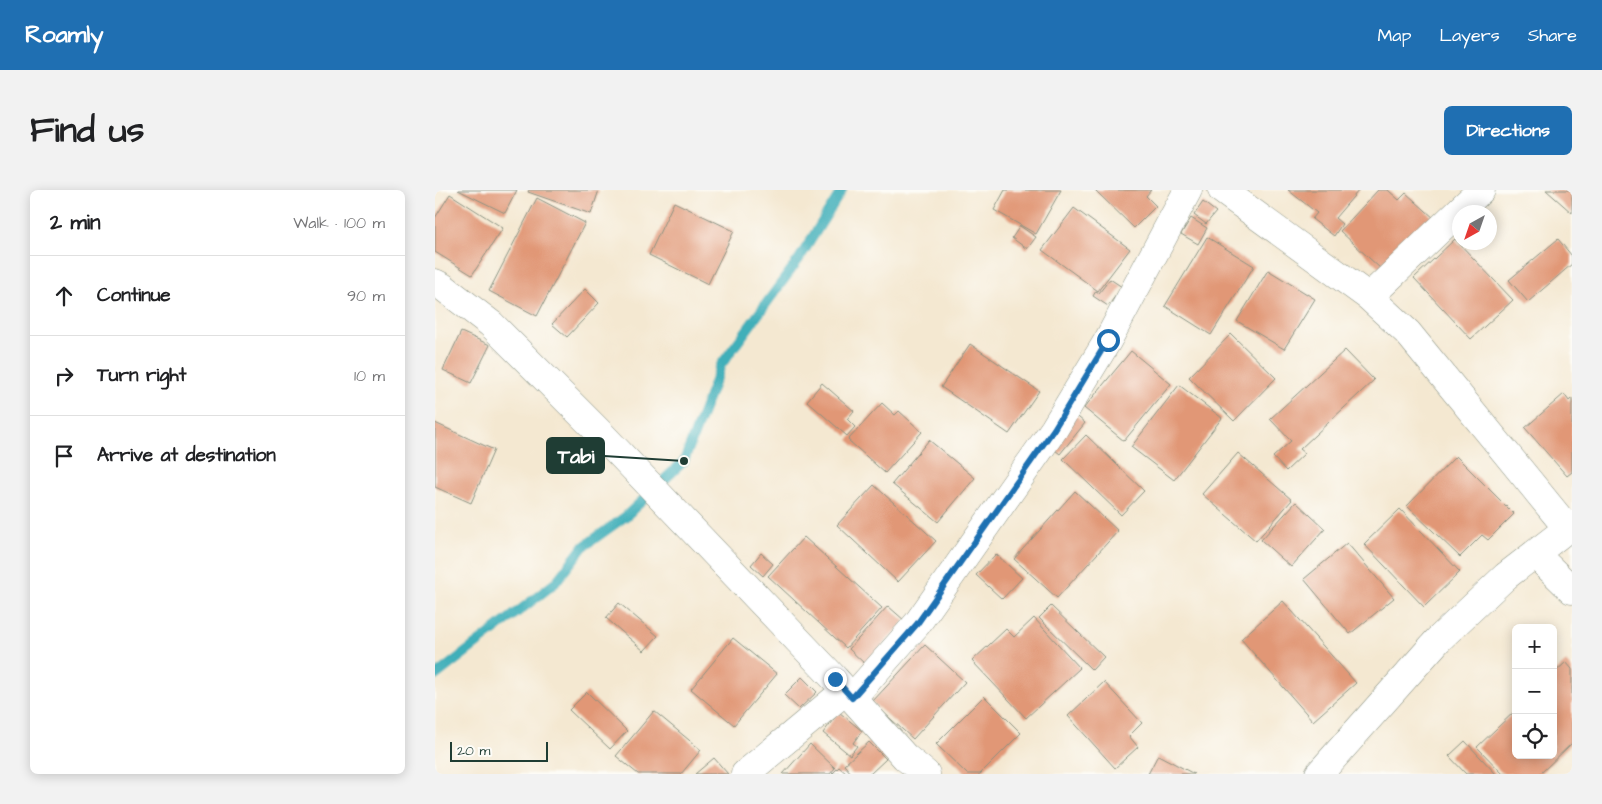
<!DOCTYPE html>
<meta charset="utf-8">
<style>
body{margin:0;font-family:"Architects Daughter",sans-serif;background:#f2f2f2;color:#202124}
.controls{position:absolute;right:15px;bottom:15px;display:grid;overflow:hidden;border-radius:8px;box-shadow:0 2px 12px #0003}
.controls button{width:45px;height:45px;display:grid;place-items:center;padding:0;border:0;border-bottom:1px solid #e0e0e0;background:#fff;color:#202124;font:25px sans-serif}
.compass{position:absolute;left:1017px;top:15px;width:45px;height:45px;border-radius:50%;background:#fff;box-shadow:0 2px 12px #0003;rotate:220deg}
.scale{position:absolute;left:15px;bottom:12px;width:98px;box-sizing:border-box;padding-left:5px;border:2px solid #1f3d34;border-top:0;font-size:14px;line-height:18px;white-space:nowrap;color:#1f3d34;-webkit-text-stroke:4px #fdfcf7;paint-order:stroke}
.stop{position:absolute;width:15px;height:15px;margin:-11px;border:4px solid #1f6fb2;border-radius:50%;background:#fff}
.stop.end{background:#1f6fb2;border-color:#fff;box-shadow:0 1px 5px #0008}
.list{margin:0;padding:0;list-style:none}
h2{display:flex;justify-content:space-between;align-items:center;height:65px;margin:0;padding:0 20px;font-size:21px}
h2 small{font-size:16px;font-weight:400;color:#757577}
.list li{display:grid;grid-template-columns:32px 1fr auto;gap:15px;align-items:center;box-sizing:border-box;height:80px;padding:0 20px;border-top:1px solid #e0e0e0}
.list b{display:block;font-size:19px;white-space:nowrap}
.list em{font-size:16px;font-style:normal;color:#757577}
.icon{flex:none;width:28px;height:28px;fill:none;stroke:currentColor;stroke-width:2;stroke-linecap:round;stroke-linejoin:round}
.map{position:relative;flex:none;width:1137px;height:584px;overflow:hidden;border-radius:8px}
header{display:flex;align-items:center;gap:30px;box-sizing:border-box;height:70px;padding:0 25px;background:#1f6fb2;color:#fff}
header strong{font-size:24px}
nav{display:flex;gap:28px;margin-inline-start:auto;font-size:18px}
.intro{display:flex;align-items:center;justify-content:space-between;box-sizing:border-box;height:120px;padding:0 30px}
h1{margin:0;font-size:35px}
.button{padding:12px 22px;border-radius:8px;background:#1f6fb2;color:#fff;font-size:18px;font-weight:700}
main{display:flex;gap:30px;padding:0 30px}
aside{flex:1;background:#fff;border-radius:8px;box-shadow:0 2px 12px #0003}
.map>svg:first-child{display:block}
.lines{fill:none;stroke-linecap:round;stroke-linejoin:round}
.stream{stroke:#3fafb9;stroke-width:10}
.building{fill:#e19776}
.street-casing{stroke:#8a9282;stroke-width:29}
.street{stroke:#fff;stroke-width:28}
.route{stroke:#1f6fb2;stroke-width:6}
.leader{fill:none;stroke:#1f3d34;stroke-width:2}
.callout-dot{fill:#1f3d34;stroke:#fdfcf7;stroke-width:2}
.callout{fill:#1f3d34;stroke:#1f3d34;stroke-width:2}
.callout-label{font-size:20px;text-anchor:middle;font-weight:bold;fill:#fff}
</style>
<header>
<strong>Roamly</strong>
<nav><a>Map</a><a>Layers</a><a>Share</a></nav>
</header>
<div class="intro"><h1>Find us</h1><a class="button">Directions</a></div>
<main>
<aside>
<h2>2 min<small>Walk · 100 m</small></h2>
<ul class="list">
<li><svg class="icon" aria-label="ahead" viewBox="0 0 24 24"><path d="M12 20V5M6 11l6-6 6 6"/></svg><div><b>Continue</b></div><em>90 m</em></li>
<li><svg class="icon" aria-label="right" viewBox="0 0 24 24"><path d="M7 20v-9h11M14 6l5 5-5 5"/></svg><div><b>Turn right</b></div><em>10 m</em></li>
<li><svg class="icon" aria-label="arrive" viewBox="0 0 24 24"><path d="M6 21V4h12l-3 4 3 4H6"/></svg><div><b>Arrive at destination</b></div></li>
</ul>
</aside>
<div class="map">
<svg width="1137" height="584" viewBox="0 0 1137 584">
<rect width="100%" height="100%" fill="#fdfcf7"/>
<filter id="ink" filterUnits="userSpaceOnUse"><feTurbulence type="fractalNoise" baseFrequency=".02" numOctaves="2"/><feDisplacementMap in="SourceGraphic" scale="10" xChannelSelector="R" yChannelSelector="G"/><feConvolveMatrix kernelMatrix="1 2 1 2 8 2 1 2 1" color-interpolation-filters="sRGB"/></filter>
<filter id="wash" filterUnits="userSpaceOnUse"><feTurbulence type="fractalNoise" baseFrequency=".0096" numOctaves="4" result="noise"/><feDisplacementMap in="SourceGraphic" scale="20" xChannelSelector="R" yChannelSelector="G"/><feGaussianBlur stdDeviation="1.12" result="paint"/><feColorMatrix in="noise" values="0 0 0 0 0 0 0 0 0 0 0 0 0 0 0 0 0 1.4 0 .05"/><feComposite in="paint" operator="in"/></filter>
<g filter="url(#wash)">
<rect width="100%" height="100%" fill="#f4e8d1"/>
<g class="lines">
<path class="stream" d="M 0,486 L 120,393 L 148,357 L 191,326 L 249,271 L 286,175 L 364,69 L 407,0"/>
</g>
<g id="blocks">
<path class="building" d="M 23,0 L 82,0 L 70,23 Z
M 94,0 L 164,0 L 156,24 L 93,2 Z
M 570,0 L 626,0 L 601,44 L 559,20 Z
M 660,0 L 716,0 L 711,6 L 721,16 L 699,38 Z
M 853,0 L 924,0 L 900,28 L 907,34 L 899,46 L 877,29 L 882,23 Z
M 943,0 L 953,0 L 964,10 L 971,3 L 1000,29 L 946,79 L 905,41 Z
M 1111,0 L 1137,0 L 1137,23 Z
M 15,4 L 68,38 L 37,85 L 0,62 L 0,28 Z
M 102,8 L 150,33 L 102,126 L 54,101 Z
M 239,12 L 299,41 L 273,94 L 214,65 Z
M 768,12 L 781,22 L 771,34 L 759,25 Z
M 639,18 L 695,59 L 663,101 L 607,60 Z
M 756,28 L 772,38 L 763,54 L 746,44 Z
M 585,36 L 601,47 L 592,59 L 577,48 Z
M 772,47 L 819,76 L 776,145 L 730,116 Z
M 1020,49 L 1078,110 L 1036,149 L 979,88 Z
M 1123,49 L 1137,66 L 1137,74 L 1093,112 L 1074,90 Z
M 833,80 L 880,109 L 849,159 L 802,131 Z
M 675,89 L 687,97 L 673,116 L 658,106 L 661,101 L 664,103 Z
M 150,99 L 164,113 L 132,147 L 117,134 Z
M 26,142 L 55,155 L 36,193 L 8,180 Z
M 796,144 L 841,188 L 799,231 L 754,187 Z
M 535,154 L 604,201 L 574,244 L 506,197 Z
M 910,160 L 939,190 L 865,259 L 870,263 L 851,281 L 838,267 L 856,251 L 835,229 Z
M 696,161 L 736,194 L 689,251 L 649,218 Z
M 387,193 L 419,221 L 412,229 L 420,237 L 412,246 L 372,211 Z
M 744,195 L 787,228 L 739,290 L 696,257 Z
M 1129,204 L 1134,211 L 1137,208 L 1137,282 L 1132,286 L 1090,238 Z
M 447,213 L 460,225 L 464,221 L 487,242 L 450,283 L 413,250 Z
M 637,222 L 650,233 L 625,264 L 611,253 Z
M 0,233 L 59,260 L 36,313 L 0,297 Z
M 651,245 L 709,301 L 686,325 L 628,269 Z
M 494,250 L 540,288 L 503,332 L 457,294 Z
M 803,263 L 857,310 L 821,351 L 767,304 Z
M 1021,266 L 1079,324 L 1053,350 L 1047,345 L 1025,367 L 972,316 Z
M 439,295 L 501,351 L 463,392 L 402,335 Z
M 640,301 L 683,341 L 622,408 L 579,369 Z
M 861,312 L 890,339 L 856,377 L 826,350 Z
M 965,319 L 1025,382 L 989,417 L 929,354 Z
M 369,347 L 447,418 L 411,458 L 333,386 Z
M 912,353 L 959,408 L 915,444 L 869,389 Z
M 326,363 L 338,374 L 328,386 L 316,375 Z
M 561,364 L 587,388 L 567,409 L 541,385 Z
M 848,411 L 921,493 L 878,531 L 806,449 Z
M 184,413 L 223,446 L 209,461 L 171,428 Z
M 453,416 L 470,431 L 430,474 L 414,459 Z
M 616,416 L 669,467 L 657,480 L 604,428 Z
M 599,428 L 645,478 L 591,528 L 537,471 L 571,439 L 579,447 Z
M 298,448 L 342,484 L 299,535 L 256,499 Z
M 490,455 L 530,492 L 478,549 L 437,512 Z
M 1131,472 L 1137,479 L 1137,553 L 1105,584 L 1068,584 L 1042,557 L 1081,520 L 1081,565 L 1118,565 L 1118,484 Z
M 367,487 L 382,502 L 364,519 L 349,505 Z
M 669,492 L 707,533 L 694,546 L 703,557 L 680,578 L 633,526 Z
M 152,502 L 192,541 L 175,559 L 134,520 Z
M 549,506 L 586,543 L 545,584 L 532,584 L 501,554 Z
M 219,521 L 266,560 L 246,584 L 203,584 L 181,566 Z
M 404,522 L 427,541 L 418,553 L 422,556 L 415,565 L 388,543 Z
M 1030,551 L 1061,584 L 1031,584 L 1014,566 Z
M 434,552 L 451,569 L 435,584 L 417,584 L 409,575 Z
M 375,554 L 400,578 L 395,584 L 348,584 Z
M 723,565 L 759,584 L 713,584 Z
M 279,568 L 293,584 L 260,584 Z
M 404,577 L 412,584 L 397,584 Z"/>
</g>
</g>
<g filter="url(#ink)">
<use href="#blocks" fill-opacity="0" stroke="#8a9282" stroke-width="1"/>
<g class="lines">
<g class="street-casing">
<path id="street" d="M 787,0 L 934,107 L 973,143 L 1133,339
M 0,93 L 8,97 L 56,134 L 167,245 L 400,489 L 470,567 L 491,584
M 934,107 L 1046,0
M 1100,364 L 1137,400
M 417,508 L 482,434 L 619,239 L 673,150 L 753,0
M 310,584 L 410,501
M 884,584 L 1003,450 L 1071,386 L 1137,335"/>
</g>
<use href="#street" class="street"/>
</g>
</g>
<g class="lines" filter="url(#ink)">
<path class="route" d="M 400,489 L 417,508 L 482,434 L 619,239 L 673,150"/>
</g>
<path class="leader" d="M249 271L169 266"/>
<circle class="callout-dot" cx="249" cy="271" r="5"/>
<rect class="callout" x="112" y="248" width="57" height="35" rx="5"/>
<g class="callout-label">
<text x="141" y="273">Tabi</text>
</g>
</svg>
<div class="controls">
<button>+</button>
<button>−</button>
<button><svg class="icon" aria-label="locate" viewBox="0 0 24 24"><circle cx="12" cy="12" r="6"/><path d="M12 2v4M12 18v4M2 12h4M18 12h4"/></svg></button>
</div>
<svg class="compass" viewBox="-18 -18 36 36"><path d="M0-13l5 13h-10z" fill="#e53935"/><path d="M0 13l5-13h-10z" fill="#757577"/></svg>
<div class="scale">20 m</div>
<div class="stop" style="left:673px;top:150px"></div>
<div class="stop end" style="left:400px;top:489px"></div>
</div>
</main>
